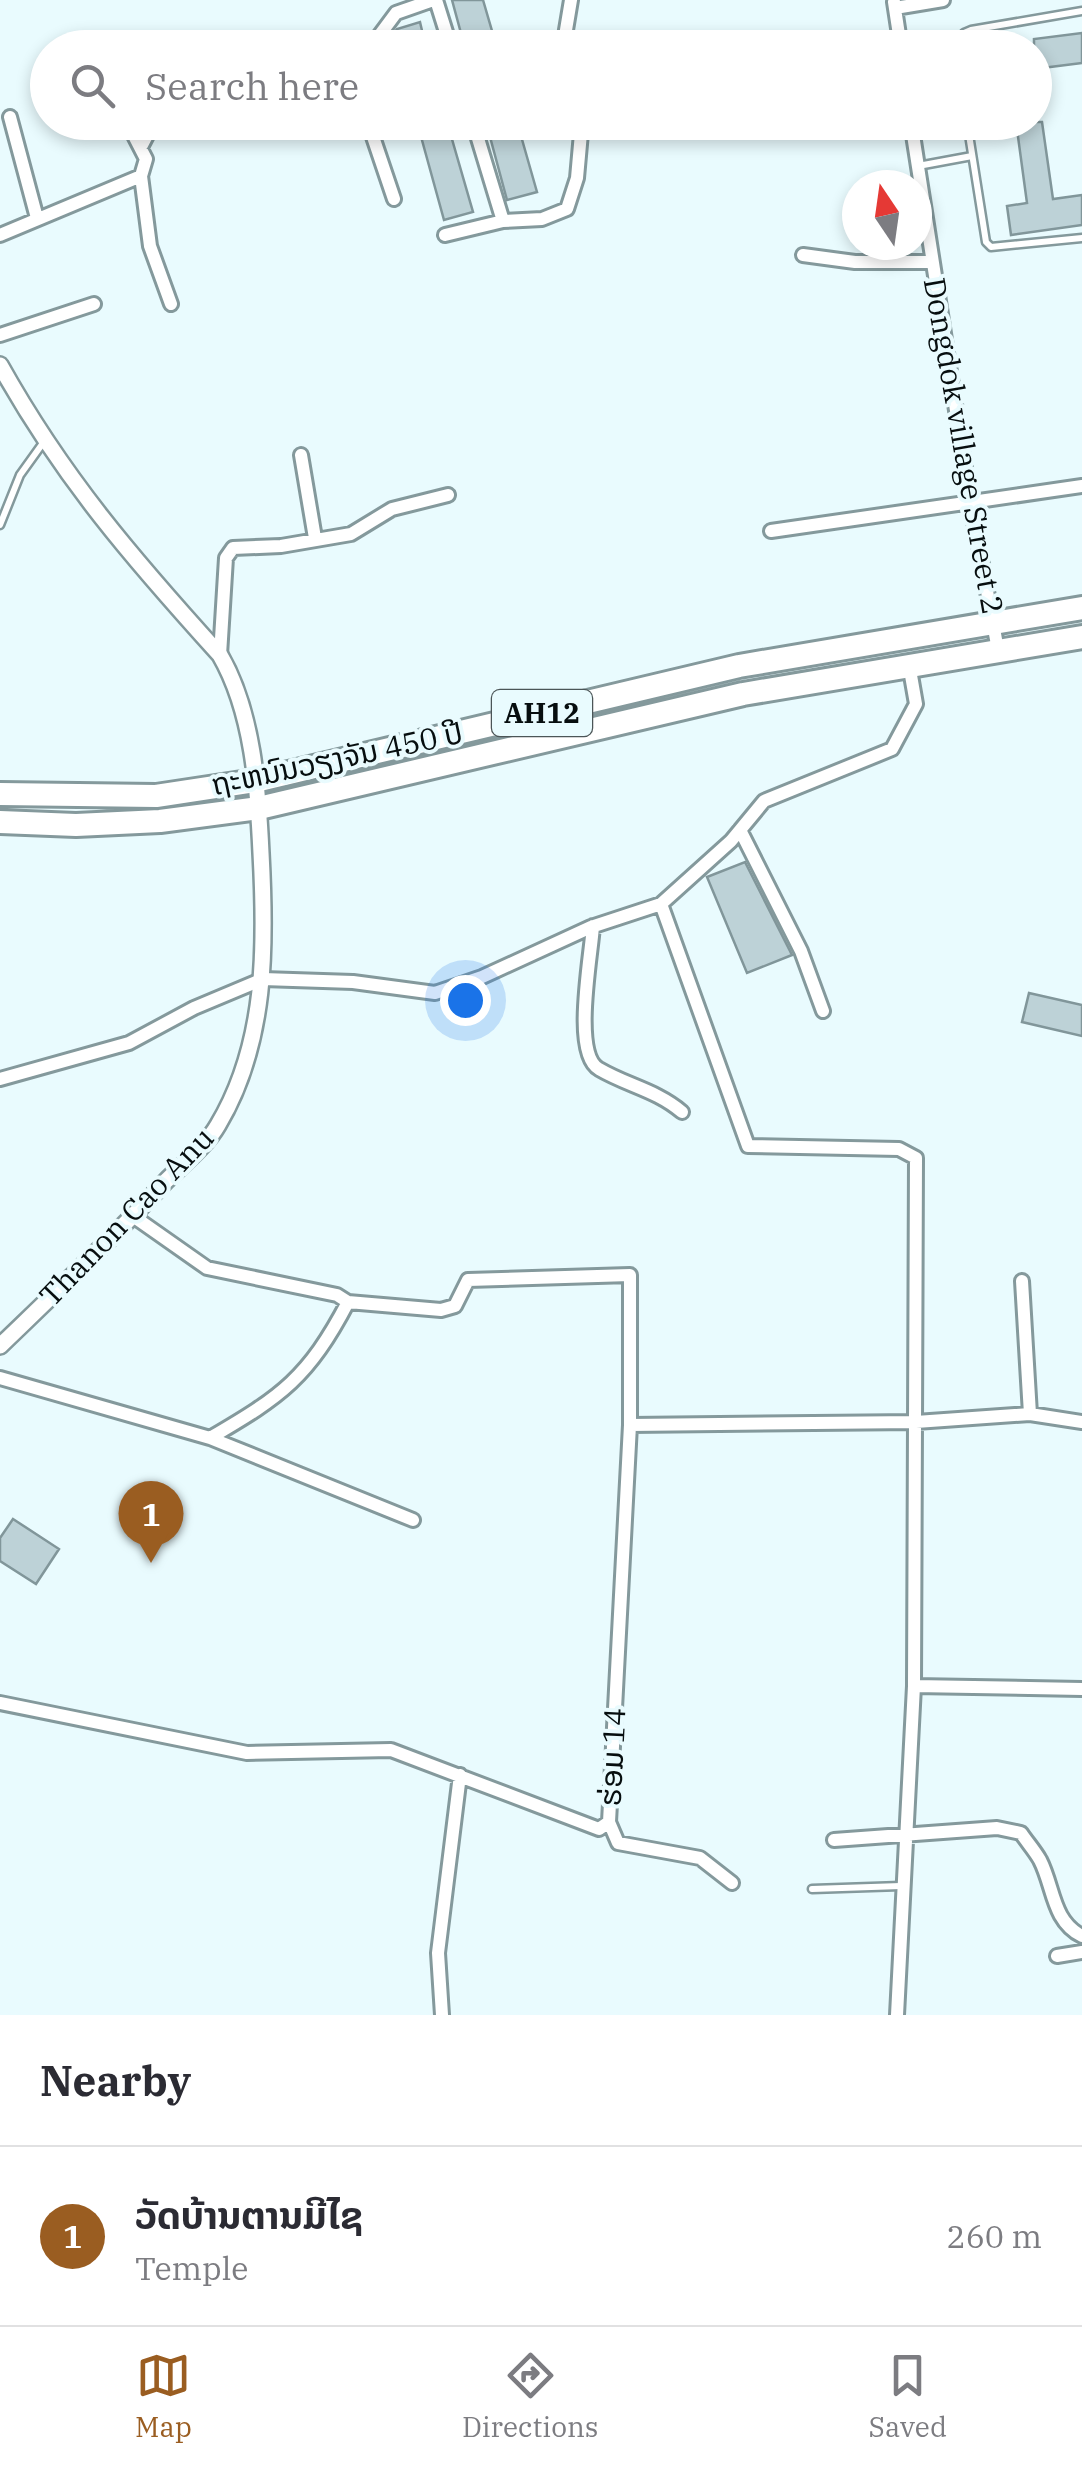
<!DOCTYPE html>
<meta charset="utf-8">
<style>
body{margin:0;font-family:"IBM Plex Serif","Noto Sans Lao",serif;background:#f7f7f7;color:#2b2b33}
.compass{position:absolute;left:842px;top:170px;width:90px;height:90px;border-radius:50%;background:#fff;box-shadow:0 5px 15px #0003;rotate:347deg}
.you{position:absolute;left:465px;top:1000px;width:35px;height:35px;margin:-25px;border:8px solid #fff;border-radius:50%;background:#1a73e8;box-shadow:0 0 0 15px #1a73e833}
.badge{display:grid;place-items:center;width:65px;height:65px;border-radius:50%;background:#9a5d21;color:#fff;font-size:32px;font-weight:700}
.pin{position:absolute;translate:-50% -82px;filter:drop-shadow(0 2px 5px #0008)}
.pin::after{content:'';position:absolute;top:52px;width:35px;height:30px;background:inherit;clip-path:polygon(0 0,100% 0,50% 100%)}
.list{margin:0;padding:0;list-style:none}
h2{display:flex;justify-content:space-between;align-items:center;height:130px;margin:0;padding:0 40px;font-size:42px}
h2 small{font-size:32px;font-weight:400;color:#7c7c81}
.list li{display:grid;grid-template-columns:65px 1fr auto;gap:30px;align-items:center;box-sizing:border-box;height:180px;padding:0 40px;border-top:2px solid #e1e1e2}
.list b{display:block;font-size:38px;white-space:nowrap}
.list p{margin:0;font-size:32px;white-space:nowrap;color:#7c7c81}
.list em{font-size:32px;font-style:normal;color:#7c7c81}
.icon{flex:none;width:55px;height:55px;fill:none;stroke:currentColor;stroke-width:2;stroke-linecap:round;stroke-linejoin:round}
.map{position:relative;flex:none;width:1082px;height:2015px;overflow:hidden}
.search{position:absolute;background:#fff;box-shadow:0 5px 15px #0003;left:30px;right:30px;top:30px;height:110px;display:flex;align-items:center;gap:25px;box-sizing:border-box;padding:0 35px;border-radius:55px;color:#7c7c81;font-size:38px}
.sheet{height:310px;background:#fff}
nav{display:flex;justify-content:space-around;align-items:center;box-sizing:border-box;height:140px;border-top:2px solid #e1e1e2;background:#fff;font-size:28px;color:#7c7c81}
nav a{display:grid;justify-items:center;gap:5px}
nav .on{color:#9a5d21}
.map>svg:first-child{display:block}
.building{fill:#bdd2d7;stroke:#81969a;stroke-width:2.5}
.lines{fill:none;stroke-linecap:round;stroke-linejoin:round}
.service-casing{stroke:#84999c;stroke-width:11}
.minor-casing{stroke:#84999c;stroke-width:18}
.tertiary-casing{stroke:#84999c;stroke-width:20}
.trunk-casing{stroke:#84999c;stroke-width:28}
.service{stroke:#fff;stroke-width:6}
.minor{stroke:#fff;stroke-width:12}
.tertiary{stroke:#fff;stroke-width:15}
.trunk{stroke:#fff;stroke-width:22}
.labels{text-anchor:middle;stroke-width:8;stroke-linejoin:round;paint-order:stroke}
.shield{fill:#e9fbfe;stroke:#4b5557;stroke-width:2.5}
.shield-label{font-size:28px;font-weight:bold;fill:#070e0f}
.street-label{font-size:30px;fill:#070e0f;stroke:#e9fbfe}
</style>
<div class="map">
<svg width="1082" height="2015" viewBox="0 0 1082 2015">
<rect width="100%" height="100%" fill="#e9fbfe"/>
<path class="building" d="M 452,0 L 483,0 L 497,48 L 465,48 Z
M 420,22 L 426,48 L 396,48 L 393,34 L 397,29 Z
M 1082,33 L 1082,63 L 1034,69 L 1034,39 Z
M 417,122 L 447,122 L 473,212 L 444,220 Z
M 486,122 L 517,122 L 537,192 L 507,200 Z
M 1016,122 L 1042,122 L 1053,199 L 1082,195 L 1082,225 L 1011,235 L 1007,206 L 1027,203 Z
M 745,862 L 792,955 L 747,973 L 707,877 Z
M 1029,993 L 1082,1005 L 1082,1036 L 1022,1022 Z
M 13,1519 L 59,1549 L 36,1584 L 0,1561 L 0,1538 Z"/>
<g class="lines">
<g class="service-casing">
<path id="service" d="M 959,48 L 964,33 L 971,30 L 1082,11
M 967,122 L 986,242 L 991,247 L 1082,238
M 912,126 L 941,122
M 918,166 L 972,156
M 0,525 L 20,475 L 43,443
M 812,1889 L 901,1886"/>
</g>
<g class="minor-casing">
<path id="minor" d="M 436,0 L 451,48
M 894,2 L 901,48
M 895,8 L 943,0
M 370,48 L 396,13 L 433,0
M 563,48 L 571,0
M 10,117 L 37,218
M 368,122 L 394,199
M 911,122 L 970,500 L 998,650
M 142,145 L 154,122
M 141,176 L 150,246 L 171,304
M 503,221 L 542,219 L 567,209 L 577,178 L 582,122
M 0,235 L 141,176 L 146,159 L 127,122
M 445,235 L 503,221 L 473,122
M 803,255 L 855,262 L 930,262
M 0,335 L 94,304
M 301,455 L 315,538
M 771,531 L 1082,486
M 220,655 L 226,558 L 233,548 L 281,546 L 351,534 L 392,509 L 448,495
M 740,830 L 801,951 L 823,1011
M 661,904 L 748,1146 L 899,1149 L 916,1158 L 914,1686 L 897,2015
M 593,926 C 591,957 572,1054 599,1069 C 628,1086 656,1090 682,1112
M 0,1079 L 129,1043 L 194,1008 L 263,979 L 353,982 L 435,993 L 482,977 L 591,927 L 661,904 L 731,841 L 764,801 L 892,749 L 916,704 L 909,664
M 133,1216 L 207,1268 L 337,1295 L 348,1302 L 441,1310 L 455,1306 L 468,1280 L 630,1275 L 630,1425 L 609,1822 L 618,1843 L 700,1858 L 732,1883
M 1022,1281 L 1030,1414
M 0,1378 L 210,1438 L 413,1520
M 630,1425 L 916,1422 L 1030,1414 L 1082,1422
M 210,1438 C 282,1396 308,1378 348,1302
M 914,1686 L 1082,1689
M 0,1703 L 247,1753 L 391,1750 L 599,1829 L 609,1822
M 834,1840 L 997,1828 L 1021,1833 C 1027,1842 1035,1851 1040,1860 C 1054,1887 1052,1921 1082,1936
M 1057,1956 L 1082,1952
M 442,2015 L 438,1953 L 460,1775"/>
</g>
<g class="tertiary-casing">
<path id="tertiary" d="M 0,365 C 63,478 133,559 220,655 C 253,712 258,788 261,853 C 266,945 267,1043 218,1125 C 206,1146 183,1164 166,1181 C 113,1238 56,1292 0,1346"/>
</g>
<g class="trunk-casing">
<path id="trunk" d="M 0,794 L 156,796 L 255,781 L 739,666 L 1082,608
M 0,822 L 76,825 L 160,821 L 259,808 L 743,694 L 1082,637"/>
</g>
<use href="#service" class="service"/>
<use href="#minor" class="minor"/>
<use href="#tertiary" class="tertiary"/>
<use href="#trunk" class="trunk"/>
</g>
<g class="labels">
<rect class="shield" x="492" y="690" width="100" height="46" rx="8"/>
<g class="shield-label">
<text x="542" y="723">AH12</text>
</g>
<g class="street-label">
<text transform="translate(963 446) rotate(80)" y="10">Dongdok village Street 2</text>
<text transform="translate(337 759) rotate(-12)" y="10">ຖະຫນົນວຽງຈັນ 450 ປີ</text>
<text transform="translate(127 1217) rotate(-46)" y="10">Thanon Cao Anu</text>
<text transform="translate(613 1757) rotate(-87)" y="10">ຮ່ອມ 14</text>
</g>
</g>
</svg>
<svg class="compass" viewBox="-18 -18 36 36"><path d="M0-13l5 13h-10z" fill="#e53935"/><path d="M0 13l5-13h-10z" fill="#7c7c81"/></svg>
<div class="you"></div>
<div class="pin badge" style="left:151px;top:1563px">1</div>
<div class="search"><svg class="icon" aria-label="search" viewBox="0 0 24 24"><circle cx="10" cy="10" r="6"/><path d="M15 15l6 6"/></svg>Search here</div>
</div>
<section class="sheet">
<h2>Nearby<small></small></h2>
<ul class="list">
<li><span class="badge">1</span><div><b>ວັດບ້ານຕານມີໄຊ</b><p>Temple</p></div><em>260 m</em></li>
</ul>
</section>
<nav>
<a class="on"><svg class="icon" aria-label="map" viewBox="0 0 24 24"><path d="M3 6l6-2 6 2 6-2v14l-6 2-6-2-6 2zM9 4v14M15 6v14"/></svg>Map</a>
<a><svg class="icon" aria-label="directions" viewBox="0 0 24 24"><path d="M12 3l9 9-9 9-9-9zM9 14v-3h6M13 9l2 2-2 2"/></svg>Directions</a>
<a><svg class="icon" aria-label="saved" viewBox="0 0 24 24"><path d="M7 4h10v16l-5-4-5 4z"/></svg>Saved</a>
</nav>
